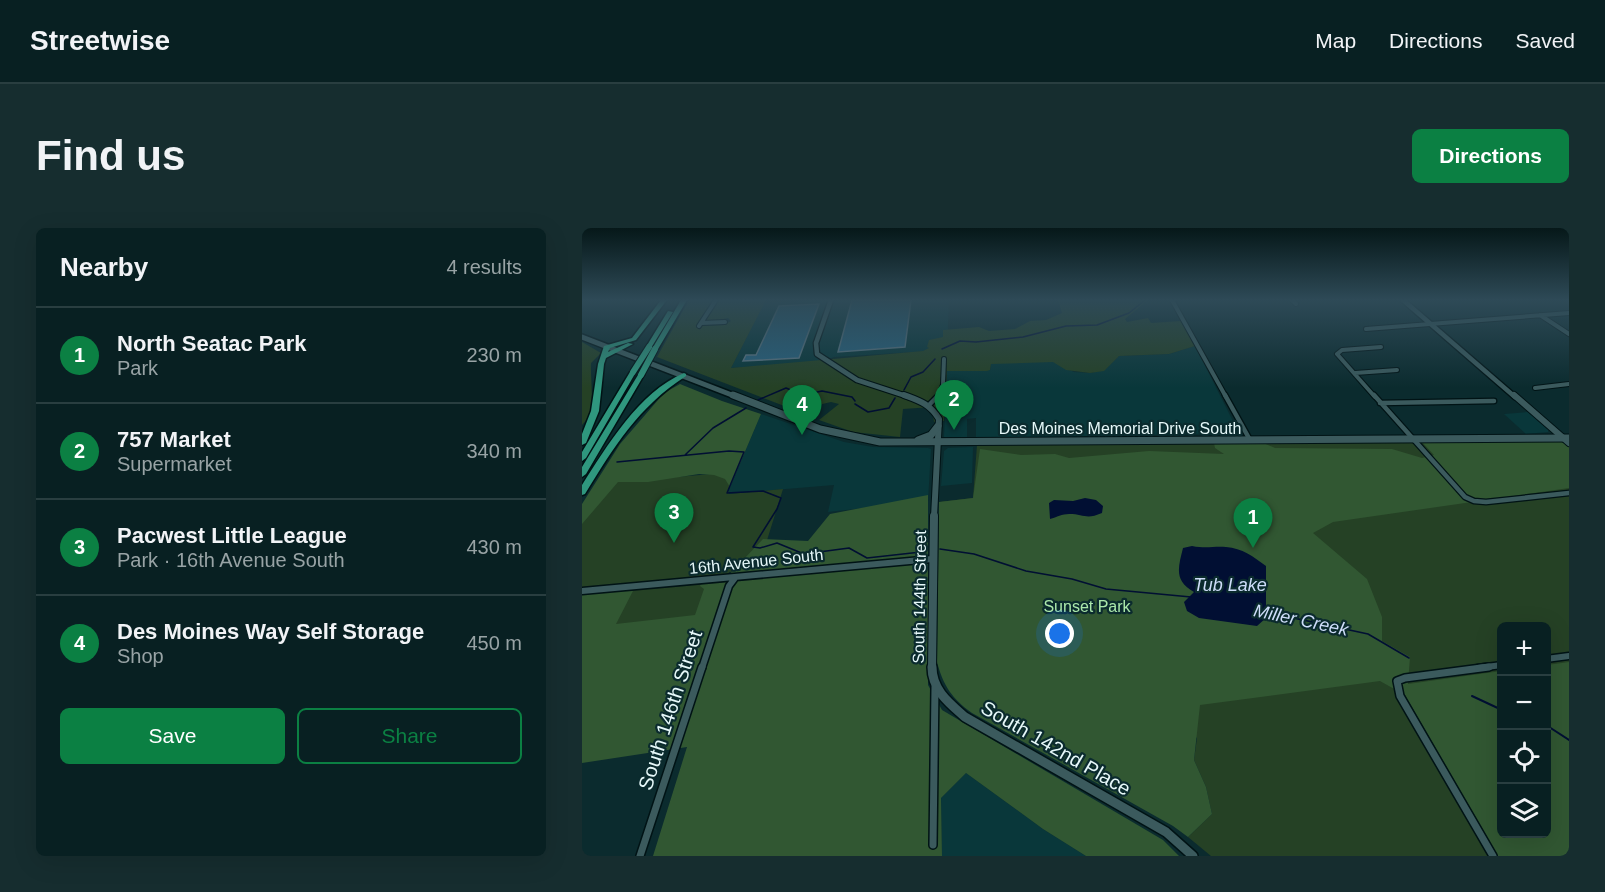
<!DOCTYPE html>
<meta charset="utf-8">
<style>
body{margin:0;font-family:Arial,sans-serif;background:#162d2f;color:#f1f3f6}
.controls{position:absolute;right:18px;bottom:18px;display:grid;overflow:hidden;border-radius:9px;box-shadow:0 6px 24px #0002}
.controls button{width:54px;height:54px;display:grid;place-items:center;padding:0;border:0;border-bottom:2px solid #293e40;background:#082022;color:#f1f3f6;font:30px sans-serif}
.you{position:absolute;left:478px;top:406px;width:21px;height:21px;margin:-15px;border:4px solid #fff;border-radius:50%;background:#1a73e8;box-shadow:0 0 0 9px #1a73e833}
.badge{display:grid;place-items:center;width:39px;height:39px;border-radius:50%;background:#0b8043;color:#fff;font-size:20px;font-weight:700}
.pin{position:absolute;translate:-50% -50px;filter:drop-shadow(0 2px 3px #0008)}
.pin::after{content:'';position:absolute;top:32px;width:21px;height:18px;background:inherit;clip-path:polygon(0 0,100% 0,50% 100%)}
.list{margin:0;padding:0;list-style:none}
h2{display:flex;justify-content:space-between;align-items:center;height:78px;margin:0;padding:0 24px;font-size:26px}
h2 small{font-size:20px;font-weight:400;color:#98a3a5}
.list li{display:grid;grid-template-columns:39px 1fr auto;gap:18px;align-items:center;box-sizing:border-box;height:96px;padding:0 24px;border-top:2px solid #293e40}
.list b{display:block;font-size:22px;white-space:nowrap}
.list p{margin:0;font-size:20px;white-space:nowrap;color:#98a3a5}
.list em{font-size:20px;font-style:normal;color:#98a3a5}
.actions{display:flex;gap:12px;padding:18px 24px}
.actions a{flex:1;padding:14px 0;border:2px solid #0b8043;border-radius:9px;text-align:center;font-size:21px;color:#0b8043}
.actions .main{background:#0b8043;color:#fff}
.icon{flex:none;width:33px;height:33px;fill:none;stroke:currentColor;stroke-width:2;stroke-linecap:round;stroke-linejoin:round}
.map{position:relative;flex:none;width:987px;height:628px;overflow:hidden;border-radius:9px}
header{display:flex;align-items:center;gap:36px;box-sizing:border-box;height:84px;padding:0 30px;background:#082022;border-bottom:2px solid #293e40}
header strong{font-size:28px}
nav{display:flex;gap:33px;margin-inline-start:auto;font-size:21px}
.intro{display:flex;align-items:center;justify-content:space-between;box-sizing:border-box;height:144px;padding:0 36px}
h1{margin:0;font-size:42px}
.button{padding:15px 27px;border-radius:9px;background:#0b8043;color:#fff;font-size:21px;font-weight:700}
main{display:flex;gap:36px;padding:0 36px}
aside{flex:1;background:#082022;border-radius:9px;box-shadow:0 6px 24px #0002}
.map>svg:first-child{display:block}
.built{fill:#09373a}
.green{fill:#254125}
.forest{fill:#315732}
.water{fill:#010f33}
.lines{fill:none;stroke-linecap:round;stroke-linejoin:round}
.stream-far1{stroke:#010f33;stroke-width:1.5}
.stream{stroke:#010f33;stroke-width:2}
.building{fill:#28617d;stroke:#5a7482;stroke-width:1.5}
.minor-far3-casing{stroke:#001315;stroke-width:6}
.minor-far2-casing{stroke:#001315;stroke-width:7}
.minor-far1-casing{stroke:#001315;stroke-width:9}
.minor-casing{stroke:#001315;stroke-width:10}
.tertiary-far3-casing{stroke:#001315;stroke-width:7}
.tertiary-far2-casing{stroke:#001315;stroke-width:8}
.tertiary-far1-casing{stroke:#001315;stroke-width:10}
.tertiary-casing{stroke:#001315;stroke-width:12}
.secondary-far1-casing{stroke:#001315;stroke-width:8}
.secondary-casing{stroke:#001315;stroke-width:9}
.motorway-casing{stroke:#001315;stroke-width:3}
.minor-far3{stroke:#3b5a5d;stroke-width:4}
.minor-far2{stroke:#3b5a5d;stroke-width:4.5}
.minor-far1{stroke:#3b5a5d;stroke-width:6}
.minor{stroke:#3b5a5d;stroke-width:7}
.tertiary-far3{stroke:#3b5a5d;stroke-width:4.5}
.tertiary-far2{stroke:#3b5a5d;stroke-width:6}
.tertiary-far1{stroke:#3b5a5d;stroke-width:8}
.tertiary{stroke:#3b5a5d;stroke-width:9}
.secondary-far1{stroke:#3b5a5d;stroke-width:5}
.secondary{stroke:#3b5a5d;stroke-width:7}
.motorway{fill:#2f977e;fill-rule:evenodd}
.motorway-bridge-casing{stroke:#001315;stroke-width:8;stroke-linecap:butt}
.motorway-bridge{stroke:#2f977e;stroke-width:6}
.labels{text-anchor:middle;stroke-width:4.5;stroke-linejoin:round;paint-order:stroke}
.street-label{font-size:16px;fill:#e6f8f9;stroke:#0b2b2e}
.park-label{font-size:16px;fill:#abe8ab;stroke:#0b2b2e}
.water-label{font-size:18px;font-style:italic;fill:#ceddf9;stroke:#0b2b2e}
.near-street-label{font-size:20px;fill:#e6f8f9;stroke:#0b2b2e}
</style>
<header>
<strong>Streetwise</strong>
<nav><a>Map</a><a>Directions</a><a>Saved</a></nav>
</header>
<div class="intro"><h1>Find us</h1><a class="button">Directions</a></div>
<main>
<aside>
<h2>Nearby<small>4 results</small></h2>
<ul class="list">
<li><span class="badge">1</span><div><b>North Seatac Park</b><p>Park</p></div><em>230 m</em></li>
<li><span class="badge">2</span><div><b>757 Market</b><p>Supermarket</p></div><em>340 m</em></li>
<li><span class="badge">3</span><div><b>Pacwest Little League</b><p>Park · 16th Avenue South</p></div><em>430 m</em></li>
<li><span class="badge">4</span><div><b>Des Moines Way Self Storage</b><p>Shop</p></div><em>450 m</em></li>
</ul>
<div class="actions"><a class="main">Save</a><a>Share</a></div>
</aside>
<div class="map">
<svg width="987" height="628" viewBox="0 0 987 628">
<rect width="100%" height="100%" fill="#0b2b2e"/>
<path class="built" d="M 240,72 L 367,72 L 365,122 L 252,129 L 240,134 L 149,140 L 182,75 Z
M 613,118 L 657,205 L 394,210 L 394,190 L 385,191 L 385,211 L 362,209 L 365,143 L 408,142 L 409,136 L 423,134 L 472,134 L 492,144 L 508,145 L 522,142 L 537,128 L 587,126 Z
M 946,184 L 966,201 L 966,204 L 944,206 L 922,186 Z
M 179,186 L 262,214 L 291,219 L 346,220 L 349,221 L 346,273 L 246,284 L 252,257 L 145,266 Z
M 391,219 L 390,255 L 359,258 L 362,223 L 366,220 Z
M 384,545 L 461,601 L 504,628 L 360,628 L 359,570 Z"/>
<path class="green" d="M 107,72 L 132,72 L 116,98 L 142,97 L 149,93 L 146,90 L 132,93 L 124,92 L 137,72 L 184,72 L 149,140 L 341,123 L 347,120 L 345,119 L 347,112 L 361,109 L 361,102 L 397,99 L 407,103 L 433,101 L 448,93 L 464,92 L 480,85 L 476,72 L 566,72 L 543,91 L 545,94 L 566,90 L 569,95 L 599,93 L 613,118 L 587,126 L 537,128 L 522,143 L 508,145 L 484,142 L 471,134 L 409,136 L 408,142 L 405,143 L 365,143 L 362,193 L 352,194 L 350,179 L 321,181 L 318,209 L 271,204 L 237,192 L 257,176 L 249,174 L 236,177 L 236,179 L 232,180 L 234,187 L 231,189 L 75,129 Z
M 0,114 L 19,125 L 9,135 C 8,154 15,183 0,197 Z
M 980,212 L 987,218 L 987,439 L 965,442 L 964,398 L 920,398 L 919,449 L 813,464 L 907,628 L 629,628 L 606,609 L 630,586 L 624,559 L 612,532 L 615,510 L 357,274 L 391,270 L 395,217 Z
M 154,244 L 146,262 L 147,266 L 201,261 L 176,341 L 147,344 L 131,388 L 28,399 L 0,371 L 0,290 L 22,255 Z"/>
<path class="forest" d="M 98,156 L 140,173 L 179,186 L 148,259 L 143,251 L 132,247 L 117,246 L 66,254 L 36,254 L 0,296 L 0,276 L 38,216 L 82,165 Z
M 980,212 L 987,218 L 987,260 L 751,294 L 731,305 L 785,351 L 800,389 L 800,413 L 828,429 L 826,456 L 919,443 L 920,606 L 964,606 L 965,437 L 987,434 L 987,628 L 916,628 L 823,467 L 798,453 L 618,477 L 612,532 L 624,559 L 630,586 L 606,609 L 591,598 L 390,485 C 370,471 361,457 355,434 L 357,274 L 391,270 L 398,221 L 439,227 L 473,226 L 487,230 L 567,223 L 642,226 L 633,220 L 632,215 L 679,214 L 693,220 L 810,221 L 840,230 L 852,227 L 839,213 Z
M 346,267 L 346,457 L 360,482 L 581,612 L 597,628 L 504,628 L 461,601 L 384,545 L 359,570 L 360,628 L 71,628 L 105,519 L 0,535 L 0,365 L 52,361 L 34,396 L 113,387 L 122,361 L 118,358 L 119,355 L 141,353 L 181,311 L 226,313 L 248,286 Z"/>
<path class="water" d="M 503,270 L 514,272 L 521,278 L 520,285 C 504,292 502,286 487,286 C 480,286 475,289 468,291 L 467,275 L 472,272 L 491,273 Z
M 610,318 C 625,321 631,318 644,319 C 660,320 672,329 684,338 L 684,390 L 675,398 L 617,390 L 605,383 L 602,374 L 612,364 C 592,353 596,340 601,320 Z"/>
<g class="lines">
<path class="stream-far1" d="M 360,121 L 378,113 L 394,114 L 441,109 L 484,98 L 515,97 L 547,85 L 563,72
M 322,162 L 329,149 L 341,144 L 353,131
M 176,172 L 204,160 L 221,167 L 240,163 L 270,169 L 273,173
M 273,176 L 286,184 L 307,180 L 313,170
M 103,227 L 131,200 L 164,180
M 35,234 L 147,223 L 162,224 L 145,265 L 181,263 L 199,270 L 195,281 L 171,319 L 178,320 L 195,315 L 222,326 L 267,320 L 285,330 L 339,324
M 358,321 L 392,326 L 444,343 L 490,351 L 524,361 L 609,369
M 684,384 L 786,406 L 827,430"/>
<path class="stream" d="M 890,468 L 920,482
M 964,497 L 987,512"/>
</g>
<path class="building" d="M 270,72 L 329,72 L 323,119 L 256,124 Z
M 237,76 L 217,130 L 161,133 L 164,127 L 174,127 L 197,78 Z"/>
<g class="lines">
<g class="minor-far3-casing">
<path id="minor-far3" d="M 590,72 L 644,169
M 710,72 L 714,76
M 958,87 L 987,106
M 119,95 L 143,94
M 117,98 L 134,72
M 784,101 L 987,85
M 773,145 L 815,142
M 953,160 L 987,156
M 356,169 L 361,157 L 362,131
M 793,169 L 755,126 L 760,122 L 799,119"/>
</g>
<g class="minor-far2-casing">
<path id="minor-far2" d="M 643,167 L 668,212
M 792,167 L 883,269 L 892,273 L 904,274 L 987,265
M 798,175 L 912,173
M 347,177 L 357,167"/>
</g>
<g class="minor-far1-casing">
<path id="minor-far1" d="M 0,363 L 350,331
M 964,431 L 987,428
M 120,440 L 147,358 L 153,350
M 896,440 L 920,437"/>
</g>
<g class="minor-casing">
<path id="minor" d="M 907,439 L 823,450 L 815,453 L 818,468 L 911,628
M 351,617 L 353,459
M 58,628 L 120,439"/>
</g>
<g class="tertiary-far3-casing">
<path id="tertiary-far3" d="M 249,72 L 234,115 L 235,126 L 275,152 L 327,169
M 821,72 L 933,169"/>
</g>
<g class="tertiary-far2-casing">
<path id="tertiary-far2" d="M 322,167 C 338,173 348,176 357,191 L 352,289
M 932,167 L 987,215"/>
</g>
<g class="tertiary-far1-casing">
<path id="tertiary-far1" d="M 350,440 L 352,288"/>
</g>
<g class="tertiary-casing">
<path id="tertiary" d="M 350,439 C 350,462 367,475 383,489 L 584,604 L 611,628"/>
</g>
<g class="secondary-far1-casing">
<path id="secondary-far1" d="M 0,109 L 155,169"/>
</g>
<g class="secondary-casing">
<path id="secondary" d="M 151,167 L 238,201 L 298,214 L 987,210
M 336,212 L 349,207 L 356,198"/>
</g>
<g class="motorway-casing">
<path id="motorway" d="M 79,72 L 85,72 L 54,112 L 28,120 L 26,124 L 46,115 L 51,116 L 24,130 L 22,136 L 17,183 L 4,215 L 0,217 L 0,206 L 9,183 L 16,136 L 22,118 L 50,110 Z
M 99,72 L 105,72 L 76,121 L 71,122 L 70,121 Z
M 86,83 L 91,84 L 69,120 L 65,120 L 64,119 Z
M 51,142 L 54,144 L 4,230 L 0,233 L 0,224 L 48,144 Z
M 59,145 L 62,147 L 4,246 L 0,249 L 0,239 L 56,147 Z
M 102,145 L 104,146 L 104,148 C 56,179 32,219 3,266 L 0,267 L 0,257 C 25,218 57,164 102,145 Z"/>
</g>
<use href="#minor-far3" class="minor-far3"/>
<use href="#minor-far2" class="minor-far2"/>
<use href="#minor-far1" class="minor-far1"/>
<use href="#minor" class="minor"/>
<use href="#tertiary-far3" class="tertiary-far3"/>
<use href="#tertiary-far2" class="tertiary-far2"/>
<use href="#tertiary-far1" class="tertiary-far1"/>
<use href="#tertiary" class="tertiary"/>
<use href="#secondary-far1" class="secondary-far1"/>
<use href="#secondary" class="secondary"/>
<use href="#motorway" class="motorway"/>
<g class="motorway-bridge-casing">
<path id="motorway-bridge" d="M 51,144 L 67,119
M 59,147 L 73,121"/>
</g>
<use href="#motorway-bridge" class="motorway-bridge"/>
</g>
<linearGradient id="sky" x2="0" y2="1"><stop stop-color="#061819"/><stop offset="0.45" stop-color="#2e4a57"/><stop offset="1" stop-color="#2e4a57" stop-opacity="0"/></linearGradient>
<rect width="987" height="160" fill="url(#sky)"/>
<g class="labels">
<g class="street-label">
<text x="538" y="206">Des Moines Memorial Drive South</text>
<text transform="translate(174 333) rotate(-6)" y="6">16th Avenue South</text>
<text transform="translate(337 369) rotate(-89)" y="6">South 144th Street</text>
</g>
<g class="park-label">
<text x="505" y="384">Sunset Park</text>
</g>
<g class="water-label">
<text x="648" y="363">Tub Lake</text>
<text transform="translate(719 392) rotate(12)" y="6">Miller Creek</text>
</g>
<g class="near-street-label">
<text transform="translate(88 482) rotate(-72)" y="7">South 146th Street</text>
<text transform="translate(474 520) rotate(30)" y="7">South 142nd Place</text>
</g>
</g>
</svg>
<div class="controls">
<button>+</button>
<button>−</button>
<button><svg class="icon" aria-label="locate" viewBox="0 0 24 24"><circle cx="12" cy="12" r="6"/><path d="M12 2v4M12 18v4M2 12h4M18 12h4"/></svg></button>
<button><svg class="icon" aria-label="layers" viewBox="0 0 24 24"><path d="M12 4l9 5-9 5-9-5zM3 14l9 5 9-5"/></svg></button>
</div>
<div class="you"></div>
<div class="pin badge" style="left:671px;top:320px">1</div>
<div class="pin badge" style="left:372px;top:202px">2</div>
<div class="pin badge" style="left:92px;top:315px">3</div>
<div class="pin badge" style="left:220px;top:207px">4</div>
</div>
</main>
